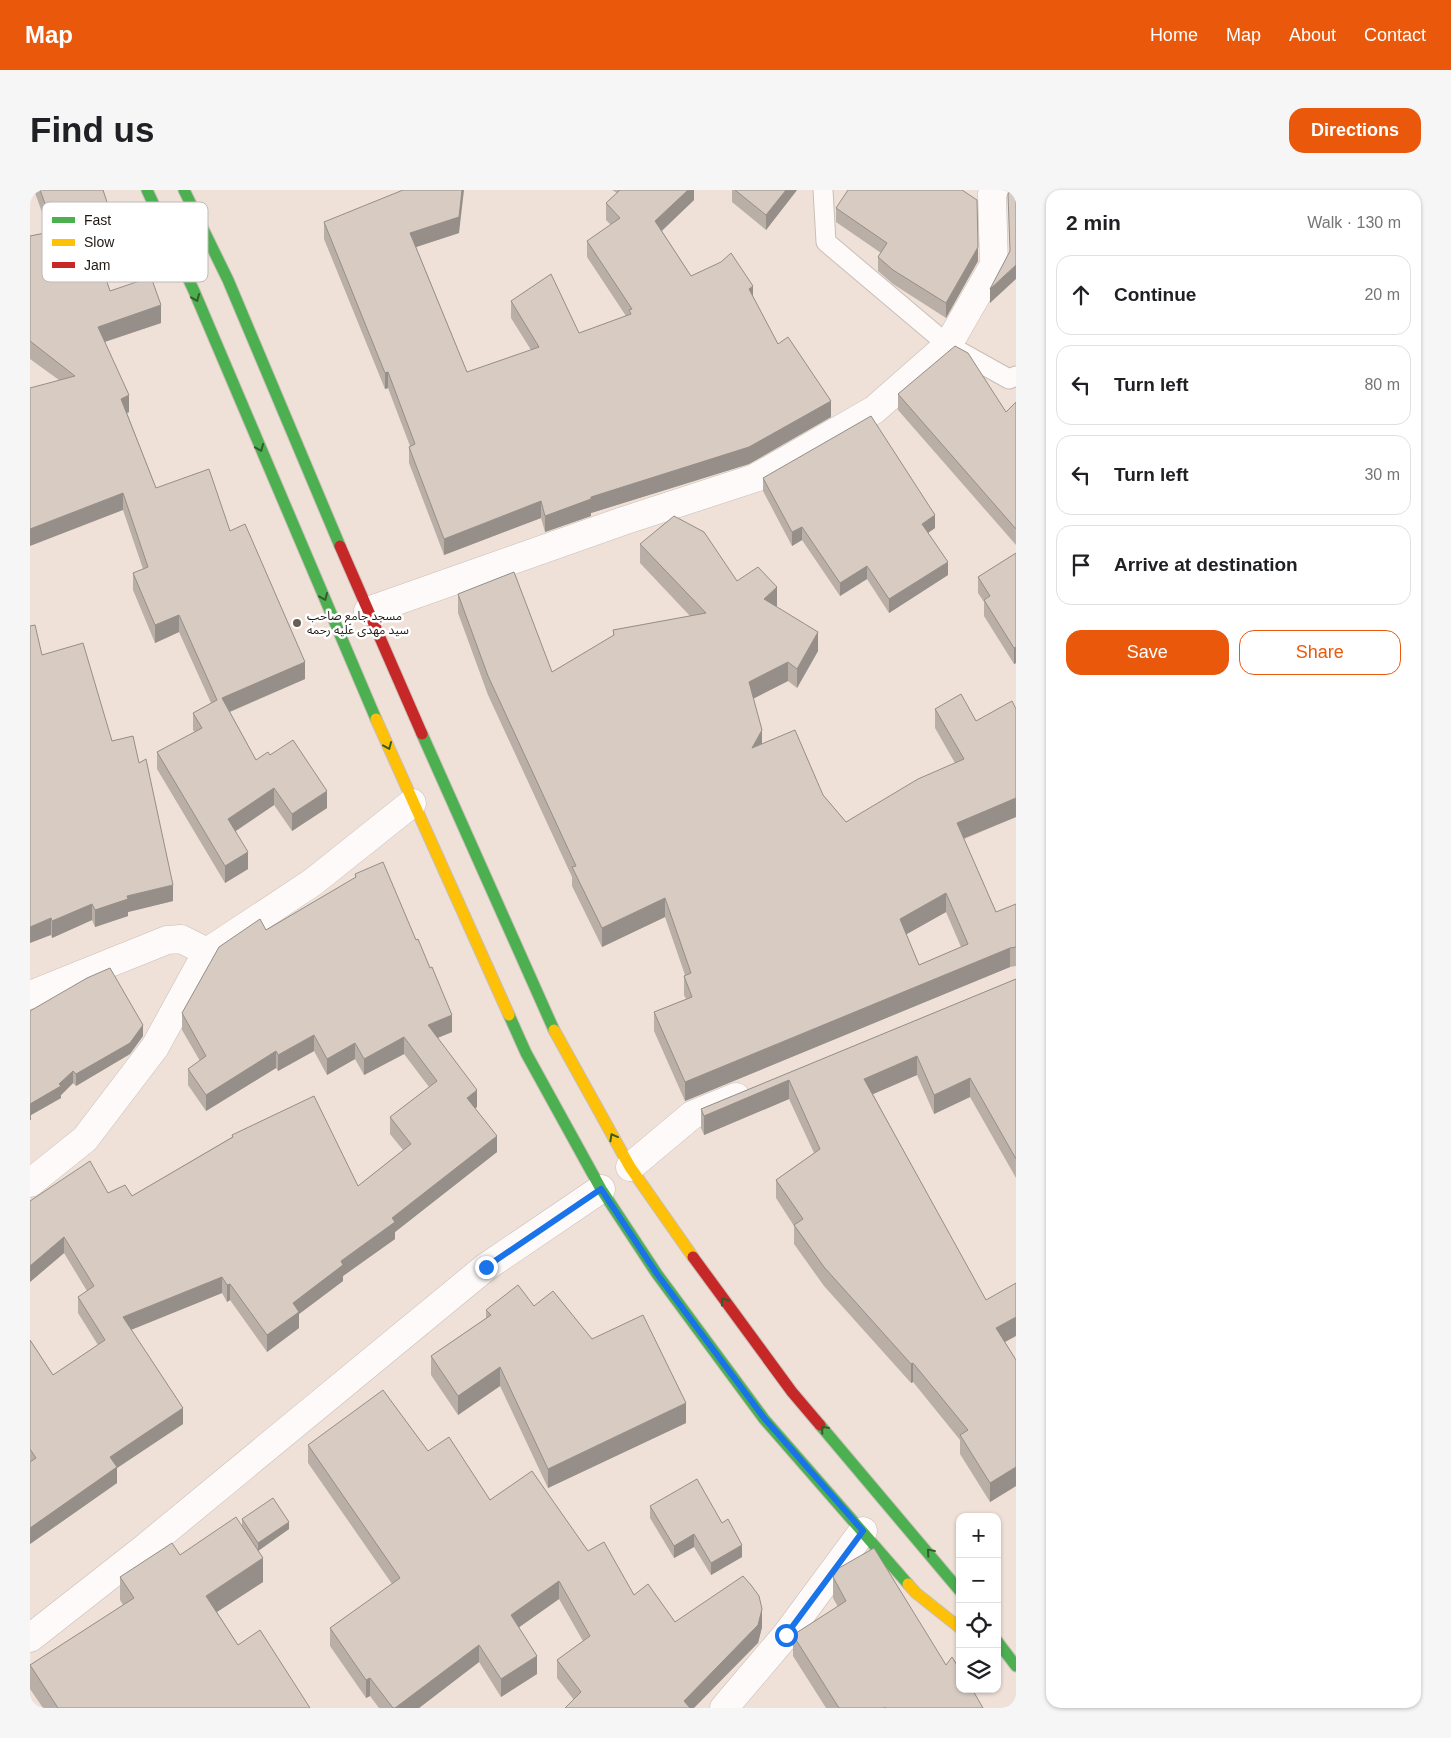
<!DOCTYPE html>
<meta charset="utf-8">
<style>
body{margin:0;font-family:Helvetica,"Noto Sans Arabic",sans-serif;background:#f6f6f6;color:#202124}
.controls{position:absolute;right:15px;bottom:15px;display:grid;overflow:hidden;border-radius:10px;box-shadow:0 1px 4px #0004}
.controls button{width:45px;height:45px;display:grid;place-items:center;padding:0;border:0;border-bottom:1px solid #e0e0e0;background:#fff;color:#202124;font:25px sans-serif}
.stop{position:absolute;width:15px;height:15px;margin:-11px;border:4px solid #1a73e8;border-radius:50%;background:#fff}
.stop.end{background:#1a73e8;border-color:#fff;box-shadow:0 1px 5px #0008}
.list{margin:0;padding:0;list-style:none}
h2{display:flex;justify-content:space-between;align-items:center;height:65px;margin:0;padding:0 20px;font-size:21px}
h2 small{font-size:16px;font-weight:400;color:#757577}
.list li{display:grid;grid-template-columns:32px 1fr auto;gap:15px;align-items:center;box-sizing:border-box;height:80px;margin:0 10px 10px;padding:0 10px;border:1px solid #e0e0e0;border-radius:15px}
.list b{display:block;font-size:19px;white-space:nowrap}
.list em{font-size:16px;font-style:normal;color:#757577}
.actions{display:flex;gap:10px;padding:15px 20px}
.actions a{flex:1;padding:11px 0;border:1px solid #ea580c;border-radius:15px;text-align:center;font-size:18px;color:#ea580c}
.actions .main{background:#ea580c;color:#fff}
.icon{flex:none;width:28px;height:28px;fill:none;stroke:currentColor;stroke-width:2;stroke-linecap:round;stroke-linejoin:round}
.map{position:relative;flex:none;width:986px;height:1518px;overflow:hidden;border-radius:15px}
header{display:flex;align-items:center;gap:30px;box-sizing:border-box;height:70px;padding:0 25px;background:#ea580c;color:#fff}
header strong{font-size:24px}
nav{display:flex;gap:28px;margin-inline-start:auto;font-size:18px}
.intro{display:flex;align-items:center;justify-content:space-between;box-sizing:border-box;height:120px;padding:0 30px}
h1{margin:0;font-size:35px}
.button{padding:12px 22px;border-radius:15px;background:#ea580c;color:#fff;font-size:18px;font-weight:700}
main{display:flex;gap:30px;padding:0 30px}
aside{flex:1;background:#fff;border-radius:15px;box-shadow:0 1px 4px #0004}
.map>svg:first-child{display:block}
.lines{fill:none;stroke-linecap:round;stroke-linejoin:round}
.lane-casing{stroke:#c9beb7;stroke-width:21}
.street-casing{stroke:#c9beb7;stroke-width:29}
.fast-casing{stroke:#c9beb7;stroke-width:13}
.slow-casing{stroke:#c9beb7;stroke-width:13}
.jam-casing{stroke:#c9beb7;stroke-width:13}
.lane{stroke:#fdfaf9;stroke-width:19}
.street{stroke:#fdfaf9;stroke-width:28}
.fast{stroke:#4caf50;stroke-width:11}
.slow{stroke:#ffc107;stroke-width:11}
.jam{stroke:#c62828;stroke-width:11}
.wall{fill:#b9afa7;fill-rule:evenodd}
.shaded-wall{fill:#968e88}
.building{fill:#d7cbc2;stroke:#968e88;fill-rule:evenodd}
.oneway{stroke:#345c2e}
.route{stroke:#1a73e8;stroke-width:6}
.poi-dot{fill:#685e57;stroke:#fff;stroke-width:2}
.labels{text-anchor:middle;stroke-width:5;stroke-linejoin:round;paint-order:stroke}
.poi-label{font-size:12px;fill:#201812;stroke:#fff;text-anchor:start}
.key{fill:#fff;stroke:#bcbab8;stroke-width:1}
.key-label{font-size:14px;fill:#201812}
</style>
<header>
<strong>Map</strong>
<nav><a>Home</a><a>Map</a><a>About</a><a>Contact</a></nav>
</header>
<div class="intro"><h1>Find us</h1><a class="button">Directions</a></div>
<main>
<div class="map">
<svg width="986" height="1518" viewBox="0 0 986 1518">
<rect width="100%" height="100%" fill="#efe1d8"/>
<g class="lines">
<g class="lane-casing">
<path id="lane" d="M 793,0 L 796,52 L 918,155 L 979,189 L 986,186"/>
</g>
<g class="street-casing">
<path id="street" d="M 338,421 L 593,331 L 725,288 L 844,220 L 918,155 L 964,75 L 962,4 L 964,0
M 0,805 L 137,750 L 151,749 L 177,762
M 600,977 L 662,925 L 706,907
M 0,993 L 55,949 L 125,857 L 177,762 L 283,692 L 382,613
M 0,1448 L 111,1361 L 456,1077 L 571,999
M 694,1518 L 756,1445 L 833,1341"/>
</g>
<g class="fast-casing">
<path id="fast" d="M 117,0 L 164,101 L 346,529
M 154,0 L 198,90 L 310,356
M 392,544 L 524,840
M 479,825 L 496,863 L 571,999 L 627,1084 L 734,1229 L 878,1394
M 790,1235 L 930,1401
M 967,1451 L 986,1476"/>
</g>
<g class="slow-casing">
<path id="slow" d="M 346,529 L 479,825
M 524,840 L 600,977 L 663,1067
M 878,1394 L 886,1403 L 930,1438"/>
</g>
<g class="jam-casing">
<path id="jam" d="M 310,356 L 392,544
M 663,1067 L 762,1202 L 790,1235"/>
</g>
<use href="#lane" class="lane"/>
<use href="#street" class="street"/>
<use href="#fast" class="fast"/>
<use href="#slow" class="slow"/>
<use href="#jam" class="jam"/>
</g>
<path class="wall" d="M 4,0 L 73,0 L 86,56 L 67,63 L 80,101 L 131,133 L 75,152 L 99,222 L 97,223 L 126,298 L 200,341 L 275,489 L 200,522 L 226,570 L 240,565 L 297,618 L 262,641 L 244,615 L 206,641 L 218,679 L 195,693 L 127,579 L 127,562 L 165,542 L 163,540 L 163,523 L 181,513 L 149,442 L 125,453 L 103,400 L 103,383 L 113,379 L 93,320 L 29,190 L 0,169 L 0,46 L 19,42 Z
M 582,0 L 664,0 L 664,10 L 632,41 L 661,86 L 723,107 L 748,154 L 801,227 L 719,274 L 561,323 L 561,326 L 515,342 L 511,328 L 414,365 L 379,273 L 379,257 L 380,256 L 358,198 L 355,199 L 294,49 L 294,32 L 429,43 L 386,57 L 437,182 L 501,160 L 481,128 L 481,111 L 549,143 L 596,126 L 557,67 L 557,51 L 581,35 L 576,30 L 576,13 L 587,3 Z
M 702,0 L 767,0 L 736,40 L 702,12 Z
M 806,18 L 948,71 L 916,128 L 863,94 L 848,81 L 848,67 L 851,63 L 806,32 Z
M 868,204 L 976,222 L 986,212 L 986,355 L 979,347 L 868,220 Z
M 733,288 L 905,338 L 898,343 L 918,385 L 859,423 L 837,389 L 810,406 L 772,350 L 762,356 L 733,301 Z
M 610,354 L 707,391 L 747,416 L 746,417 L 788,461 L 767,498 L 758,491 L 723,508 L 732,554 L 793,605 L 816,632 L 925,573 L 905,538 L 905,519 L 946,531 L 986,519 L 986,627 L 934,649 L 966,722 L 986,714 L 986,776 L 980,777 L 655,911 L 624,841 L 624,822 L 656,809 L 654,805 L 654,786 L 655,785 L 635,727 L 572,757 L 542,696 L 542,687 L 458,505 L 428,423 L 428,404 L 522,482 L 583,446 L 583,440 L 660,426 L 610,373 ZM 916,722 L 931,757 L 889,775 L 876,744 Z
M 986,363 L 986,473 L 984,474 L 954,426 L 954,412 L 948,403 L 948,387 Z
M 12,465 L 82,551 L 109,573 L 143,711 L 98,722 L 98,726 L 65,737 L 62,730 L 22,748 L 21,745 Z
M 325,684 L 422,842 L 407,848 L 447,917 L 445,918 L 467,962 L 365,1042 L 365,1049 L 313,1086 L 313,1091 L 269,1124 L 269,1138 L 237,1162 L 200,1110 L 197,1112 L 192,1103 L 101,1140 L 153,1234 L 87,1278 L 87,1293 L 0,1354 L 0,1150 L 23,1185 L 68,1155 L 48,1123 L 48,1107 L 57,1101 L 34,1063 L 0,1092 L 0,1011 L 78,1003 L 102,1006 L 202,947 L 202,945 L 328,996 L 373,960 L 360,944 L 360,927 L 399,897 L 374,864 L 334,885 L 325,869 L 297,885 L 284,861 L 248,881 L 246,878 L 176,921 L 158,895 L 158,879 L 170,871 L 152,840 L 152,823 L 236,740 L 325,688 Z
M 986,789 L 986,988 L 940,907 L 904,924 L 887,885 L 843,904 L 975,1152 L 986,1170 L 986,1296 L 960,1312 L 930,1264 L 930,1250 L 883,1192 L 881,1193 L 794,1096 L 764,1054 L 764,1036 L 746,1008 L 746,990 L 784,963 L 759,909 L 674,945 L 671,938 L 671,919 Z
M 0,821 L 113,846 L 100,864 L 46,896 L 43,893 L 31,905 L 31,908 L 1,925 L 1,930 L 0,930 Z
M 504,1116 L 562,1149 L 656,1233 L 518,1298 L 470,1196 L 428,1225 L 401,1185 L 401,1166 L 456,1128 L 456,1120 Z
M 278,1255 L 398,1261 L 460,1310 L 558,1361 L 604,1405 L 645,1432 L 732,1437 L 728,1453 L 544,1510 L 527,1488 L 527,1470 L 553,1451 L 529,1409 L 489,1437 L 507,1484 L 471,1507 L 449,1472 L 389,1518 L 349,1518 L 340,1506 L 336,1508 L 300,1456 L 300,1438 L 362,1394 L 278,1273 Z
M 620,1316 L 712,1367 L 681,1385 L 664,1357 L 644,1368 L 620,1328 Z
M 212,1329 L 259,1339 L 228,1361 L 233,1392 L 187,1422 L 208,1455 L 280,1518 L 13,1518 L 0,1499 L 0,1475 L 93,1415 L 90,1410 L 90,1387 L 150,1365 L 212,1336 Z
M 803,1387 L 916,1475 L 953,1518 L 796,1518 L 763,1466 L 763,1445 L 808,1417 L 803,1408 Z"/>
<path class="shaded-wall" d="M 432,0 L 434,0 L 429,43 L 380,59 L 380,43 Z
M 658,0 L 664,0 L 664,10 L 625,47 L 625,31 Z
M 756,0 L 767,0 L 736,40 L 736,25 Z
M 86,39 L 86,56 L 62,64 L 62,47 Z
M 948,57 L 948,71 L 916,128 L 916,113 Z
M 986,75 L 986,89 L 960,113 L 960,99 Z
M 723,96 L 723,112 L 719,99 Z
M 131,115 L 131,133 L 68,154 L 68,137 Z
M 358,182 L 358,198 L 355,199 L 355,183 Z
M 99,205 L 99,222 L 91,226 L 91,209 Z
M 801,211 L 801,227 L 719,274 L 561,323 L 561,326 L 515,342 L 515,326 Z
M 93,303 L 93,320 L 0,356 L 0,339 Z
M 511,311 L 511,328 L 414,365 L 414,349 Z
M 905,325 L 905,338 L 892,347 L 892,334 Z
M 772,337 L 772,350 L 762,356 L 762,342 Z
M 918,372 L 918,385 L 859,423 L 859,409 Z
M 837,376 L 837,389 L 810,406 L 810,393 Z
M 747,397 L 747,416 L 734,428 L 734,409 Z
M 149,425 L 149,442 L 125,453 L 125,435 Z
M 788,442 L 788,461 L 767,498 L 767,479 Z
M 986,457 L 986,473 L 984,474 L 984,458 Z
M 275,472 L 275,489 L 192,525 L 192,508 Z
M 758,472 L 758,491 L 719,511 L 719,492 Z
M 732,540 L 732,559 L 722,558 Z
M 244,598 L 244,615 L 198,646 L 198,629 Z
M 297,601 L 297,618 L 262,641 L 262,624 Z
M 986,608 L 986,627 L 927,651 L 927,633 Z
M 218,662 L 218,679 L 195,693 L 195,676 Z
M 143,695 L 143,711 L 98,722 L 98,726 L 65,737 L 65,720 L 97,706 Z
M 916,703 L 916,722 L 870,748 L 870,729 Z
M 635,708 L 635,727 L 572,757 L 572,738 Z
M 62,714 L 62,730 L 22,748 L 22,731 Z
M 21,728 L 21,745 L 0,753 L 0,737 Z
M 980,758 L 980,777 L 655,911 L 655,892 Z
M 422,825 L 422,842 L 398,852 L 398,835 Z
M 113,835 L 113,846 L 100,864 L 46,896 L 46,884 Z
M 284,845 L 284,861 L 248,881 L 248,865 Z
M 374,847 L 374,864 L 334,885 L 334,869 Z
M 325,853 L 325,869 L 297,885 L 297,869 Z
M 246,861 L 246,878 L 176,921 L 176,905 Z
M 887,866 L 887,885 L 834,908 L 834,889 Z
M 43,881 L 43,893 L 31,905 L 31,908 L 1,925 L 1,930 L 0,930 L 0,914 L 29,894 Z
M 940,888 L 940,907 L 904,924 L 904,905 Z
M 759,890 L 759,909 L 674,945 L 674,926 Z
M 447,900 L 447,917 L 437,924 L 437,908 Z
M 467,946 L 467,962 L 365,1042 L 365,1049 L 313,1086 L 313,1091 L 269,1124 L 269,1138 L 237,1162 L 237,1145 L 263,1113 L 362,1028 Z
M 34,1047 L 34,1063 L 0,1092 L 0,1076 Z
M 192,1087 L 192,1103 L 93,1143 L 93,1127 Z
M 200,1094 L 200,1110 L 197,1112 L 197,1095 Z
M 986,1127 L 986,1146 L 966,1157 L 966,1138 Z
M 883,1173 L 883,1192 L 881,1193 L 881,1174 Z
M 470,1177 L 470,1196 L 428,1225 L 428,1206 Z
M 656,1213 L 656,1233 L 518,1298 L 518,1279 Z
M 153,1218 L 153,1234 L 87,1278 L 87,1293 L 0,1354 L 0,1338 L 80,1267 Z
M 986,1277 L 986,1296 L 960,1312 L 960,1293 Z
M 259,1332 L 259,1339 L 228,1361 L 228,1353 Z
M 664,1344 L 664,1357 L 644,1368 L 644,1356 Z
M 712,1355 L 712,1367 L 681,1385 L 681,1373 Z
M 233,1368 L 233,1392 L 176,1429 L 176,1406 Z
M 529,1391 L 529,1409 L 481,1443 L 481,1425 Z
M 732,1419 L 732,1437 L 728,1453 L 664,1518 L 654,1518 L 654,1511 Z
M 449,1455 L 449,1472 L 389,1518 L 365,1518 Z
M 507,1466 L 507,1484 L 471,1507 L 471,1489 Z
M 340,1488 L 340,1506 L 336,1508 L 336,1490 Z"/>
<path class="building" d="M 10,0 L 73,0 L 86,39 L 62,47 L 80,101 L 121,87 L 131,115 L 68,137 L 99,205 L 91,209 L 126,298 L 179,279 L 200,341 L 215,334 L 275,472 L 192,508 L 226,570 L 238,562 L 240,565 L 263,550 L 297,601 L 262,624 L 244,598 L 198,629 L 218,662 L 195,676 L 127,562 L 172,538 L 163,523 L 187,510 L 149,425 L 125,435 L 103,383 L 118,377 L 93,303 L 0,339 L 0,198 L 45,186 L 0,151 L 0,46 L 25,41 Z
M 373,0 L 432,0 L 429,27 L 380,43 L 437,182 L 509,157 L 481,111 L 521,84 L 549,143 L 601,124 L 599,120 L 602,119 L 557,51 L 590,28 L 576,13 L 590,0 L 658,0 L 625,31 L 661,86 L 691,72 L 701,63 L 723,96 L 719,99 L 748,154 L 758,147 L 801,211 L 719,257 L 561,307 L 561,309 L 515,326 L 511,311 L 414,349 L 379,257 L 385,254 L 358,182 L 355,183 L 294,32 Z
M 705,0 L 756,0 L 736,25 Z
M 818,0 L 932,0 L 947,10 L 948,57 L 916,113 L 863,80 L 848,67 L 857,53 L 806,18 Z
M 981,0 L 986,0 L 986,75 L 960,99 L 980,61 L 978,4 Z
M 925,156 L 938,163 L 976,222 L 986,212 L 986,339 L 979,331 L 868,204 Z
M 841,226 L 905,325 L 892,334 L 918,372 L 859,409 L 837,376 L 810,393 L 772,337 L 762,342 L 733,288 Z
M 644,326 L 674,342 L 707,391 L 728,377 L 747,397 L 734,409 L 788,442 L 767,479 L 758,472 L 719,492 L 732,540 L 722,558 L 765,540 L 793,605 L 816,632 L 888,589 L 934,569 L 905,519 L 931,504 L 946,531 L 982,511 L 986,519 L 986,608 L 927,633 L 966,722 L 986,714 L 986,757 L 980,758 L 655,892 L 624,822 L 662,807 L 654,786 L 661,783 L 635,708 L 572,738 L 542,677 L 546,676 L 458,486 L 428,404 L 484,382 L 522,482 L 584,445 L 583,440 L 676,423 L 610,354 ZM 916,703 L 938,754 L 889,775 L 870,729 Z
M 986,363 L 986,457 L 984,458 L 954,410 L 960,406 L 948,387 Z
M 5,435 L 12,465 L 53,453 L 82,551 L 103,546 L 109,573 L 116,569 L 143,695 L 97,706 L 98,709 L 65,720 L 62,714 L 22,731 L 21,728 L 0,737 L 0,436 Z
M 353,672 L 386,750 L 388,749 L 400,778 L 402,777 L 422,825 L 398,835 L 447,900 L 437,908 L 467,946 L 362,1028 L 365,1032 L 311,1071 L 313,1075 L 263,1113 L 269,1122 L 237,1145 L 200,1094 L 197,1095 L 192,1087 L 93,1127 L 153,1218 L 80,1267 L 87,1277 L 0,1338 L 0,1272 L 6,1268 L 0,1259 L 0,1150 L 23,1185 L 75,1150 L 48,1107 L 64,1096 L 34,1047 L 0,1076 L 0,1011 L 60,971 L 78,1003 L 95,995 L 102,1006 L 203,947 L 202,945 L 284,906 L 328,996 L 381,954 L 360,927 L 407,891 L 374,847 L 334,869 L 325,853 L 297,869 L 284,845 L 248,865 L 246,861 L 176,905 L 158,879 L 176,866 L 152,823 L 189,757 L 230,729 L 236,740 L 326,687 L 325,684 Z
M 80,778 L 113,835 L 100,853 L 46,884 L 43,881 L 29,894 L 31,896 L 0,914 L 0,821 L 57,788 Z
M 986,789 L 986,969 L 940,888 L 904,905 L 887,866 L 834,889 L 956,1110 L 986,1093 L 986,1127 L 966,1138 L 986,1170 L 986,1277 L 960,1293 L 930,1245 L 938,1240 L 883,1173 L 881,1174 L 794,1077 L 764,1035 L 773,1029 L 746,990 L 790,959 L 759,890 L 674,926 L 671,919 Z
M 488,1095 L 504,1116 L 523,1101 L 562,1149 L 613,1125 L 656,1213 L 518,1279 L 470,1177 L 428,1206 L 401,1166 L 461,1125 L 456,1120 Z
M 353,1200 L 398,1261 L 419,1247 L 460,1310 L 502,1281 L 558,1361 L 574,1352 L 604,1405 L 618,1394 L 645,1432 L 713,1386 L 721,1395 L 729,1406 L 732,1419 L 728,1435 L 654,1511 L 660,1518 L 535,1518 L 551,1502 L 527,1470 L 560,1446 L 529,1391 L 481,1425 L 507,1466 L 471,1489 L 449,1455 L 365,1518 L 363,1518 L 340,1488 L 336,1490 L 300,1438 L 370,1388 L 278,1255 Z
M 667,1289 L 692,1333 L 698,1329 L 712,1355 L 681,1373 L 664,1344 L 644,1356 L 620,1316 Z
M 243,1308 L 259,1332 L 228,1353 L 212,1329 Z
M 206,1327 L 233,1368 L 176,1406 L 208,1455 L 230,1440 L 280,1518 L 28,1518 L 0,1475 L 104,1408 L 90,1387 L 142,1353 L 150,1365 Z
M 844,1358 L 916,1475 L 922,1467 L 930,1480 L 930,1499 L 942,1499 L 953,1518 L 855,1518 L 855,1517 L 854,1518 L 809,1518 L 763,1445 L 816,1411 L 803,1387 L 809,1378 Z"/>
<defs><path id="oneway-chevron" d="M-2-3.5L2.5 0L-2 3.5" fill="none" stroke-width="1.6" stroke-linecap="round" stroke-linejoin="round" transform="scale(1.25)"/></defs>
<g class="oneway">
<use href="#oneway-chevron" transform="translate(166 108) rotate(67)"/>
<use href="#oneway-chevron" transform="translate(230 258) rotate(67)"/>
<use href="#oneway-chevron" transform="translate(294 407) rotate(67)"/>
<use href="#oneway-chevron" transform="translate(358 556) rotate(67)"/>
<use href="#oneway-chevron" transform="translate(583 947) rotate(-119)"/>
<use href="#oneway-chevron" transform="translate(694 1111) rotate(-126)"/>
<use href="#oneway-chevron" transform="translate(794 1239) rotate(-131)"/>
<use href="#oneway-chevron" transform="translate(900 1362) rotate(-131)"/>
</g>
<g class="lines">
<path class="route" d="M 456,1077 L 571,999 L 627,1084 L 734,1228 L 833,1341 L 756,1445"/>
</g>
<circle class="poi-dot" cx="267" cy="433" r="5"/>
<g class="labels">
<g class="poi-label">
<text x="277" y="430">مسجد جامع صاحب<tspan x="277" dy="14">سید مهدی علیه رحمه</tspan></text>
</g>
</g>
<rect x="12" y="12" width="166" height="80" rx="8" class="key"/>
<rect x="22" y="27" width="23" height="6" fill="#4caf50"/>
<rect x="22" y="49" width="23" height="7" fill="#ffc107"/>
<rect x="22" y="72" width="23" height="6" fill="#c62828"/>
<g class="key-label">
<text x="54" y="35">Fast</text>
<text x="54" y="57">Slow</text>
<text x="54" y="80">Jam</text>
</g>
</svg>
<div class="controls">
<button>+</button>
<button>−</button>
<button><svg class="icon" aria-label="locate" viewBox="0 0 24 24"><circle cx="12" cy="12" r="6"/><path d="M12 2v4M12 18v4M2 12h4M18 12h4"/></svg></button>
<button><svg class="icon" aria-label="layers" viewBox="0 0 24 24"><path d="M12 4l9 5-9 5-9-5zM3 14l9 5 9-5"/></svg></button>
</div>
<div class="stop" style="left:756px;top:1445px"></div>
<div class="stop end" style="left:456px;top:1077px"></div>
</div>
<aside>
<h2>2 min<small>Walk · 130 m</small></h2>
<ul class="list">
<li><svg class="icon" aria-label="ahead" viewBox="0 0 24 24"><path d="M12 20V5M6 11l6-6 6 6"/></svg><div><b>Continue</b></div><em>20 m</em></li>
<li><svg class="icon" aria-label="left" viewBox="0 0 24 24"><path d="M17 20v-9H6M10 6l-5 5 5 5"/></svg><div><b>Turn left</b></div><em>80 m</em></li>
<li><svg class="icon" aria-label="left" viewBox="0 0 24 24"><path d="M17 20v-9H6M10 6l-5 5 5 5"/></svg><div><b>Turn left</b></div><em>30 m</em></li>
<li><svg class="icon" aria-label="arrive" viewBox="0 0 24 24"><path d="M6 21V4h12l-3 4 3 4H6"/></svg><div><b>Arrive at destination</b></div></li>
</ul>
<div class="actions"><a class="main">Save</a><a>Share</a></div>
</aside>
</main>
